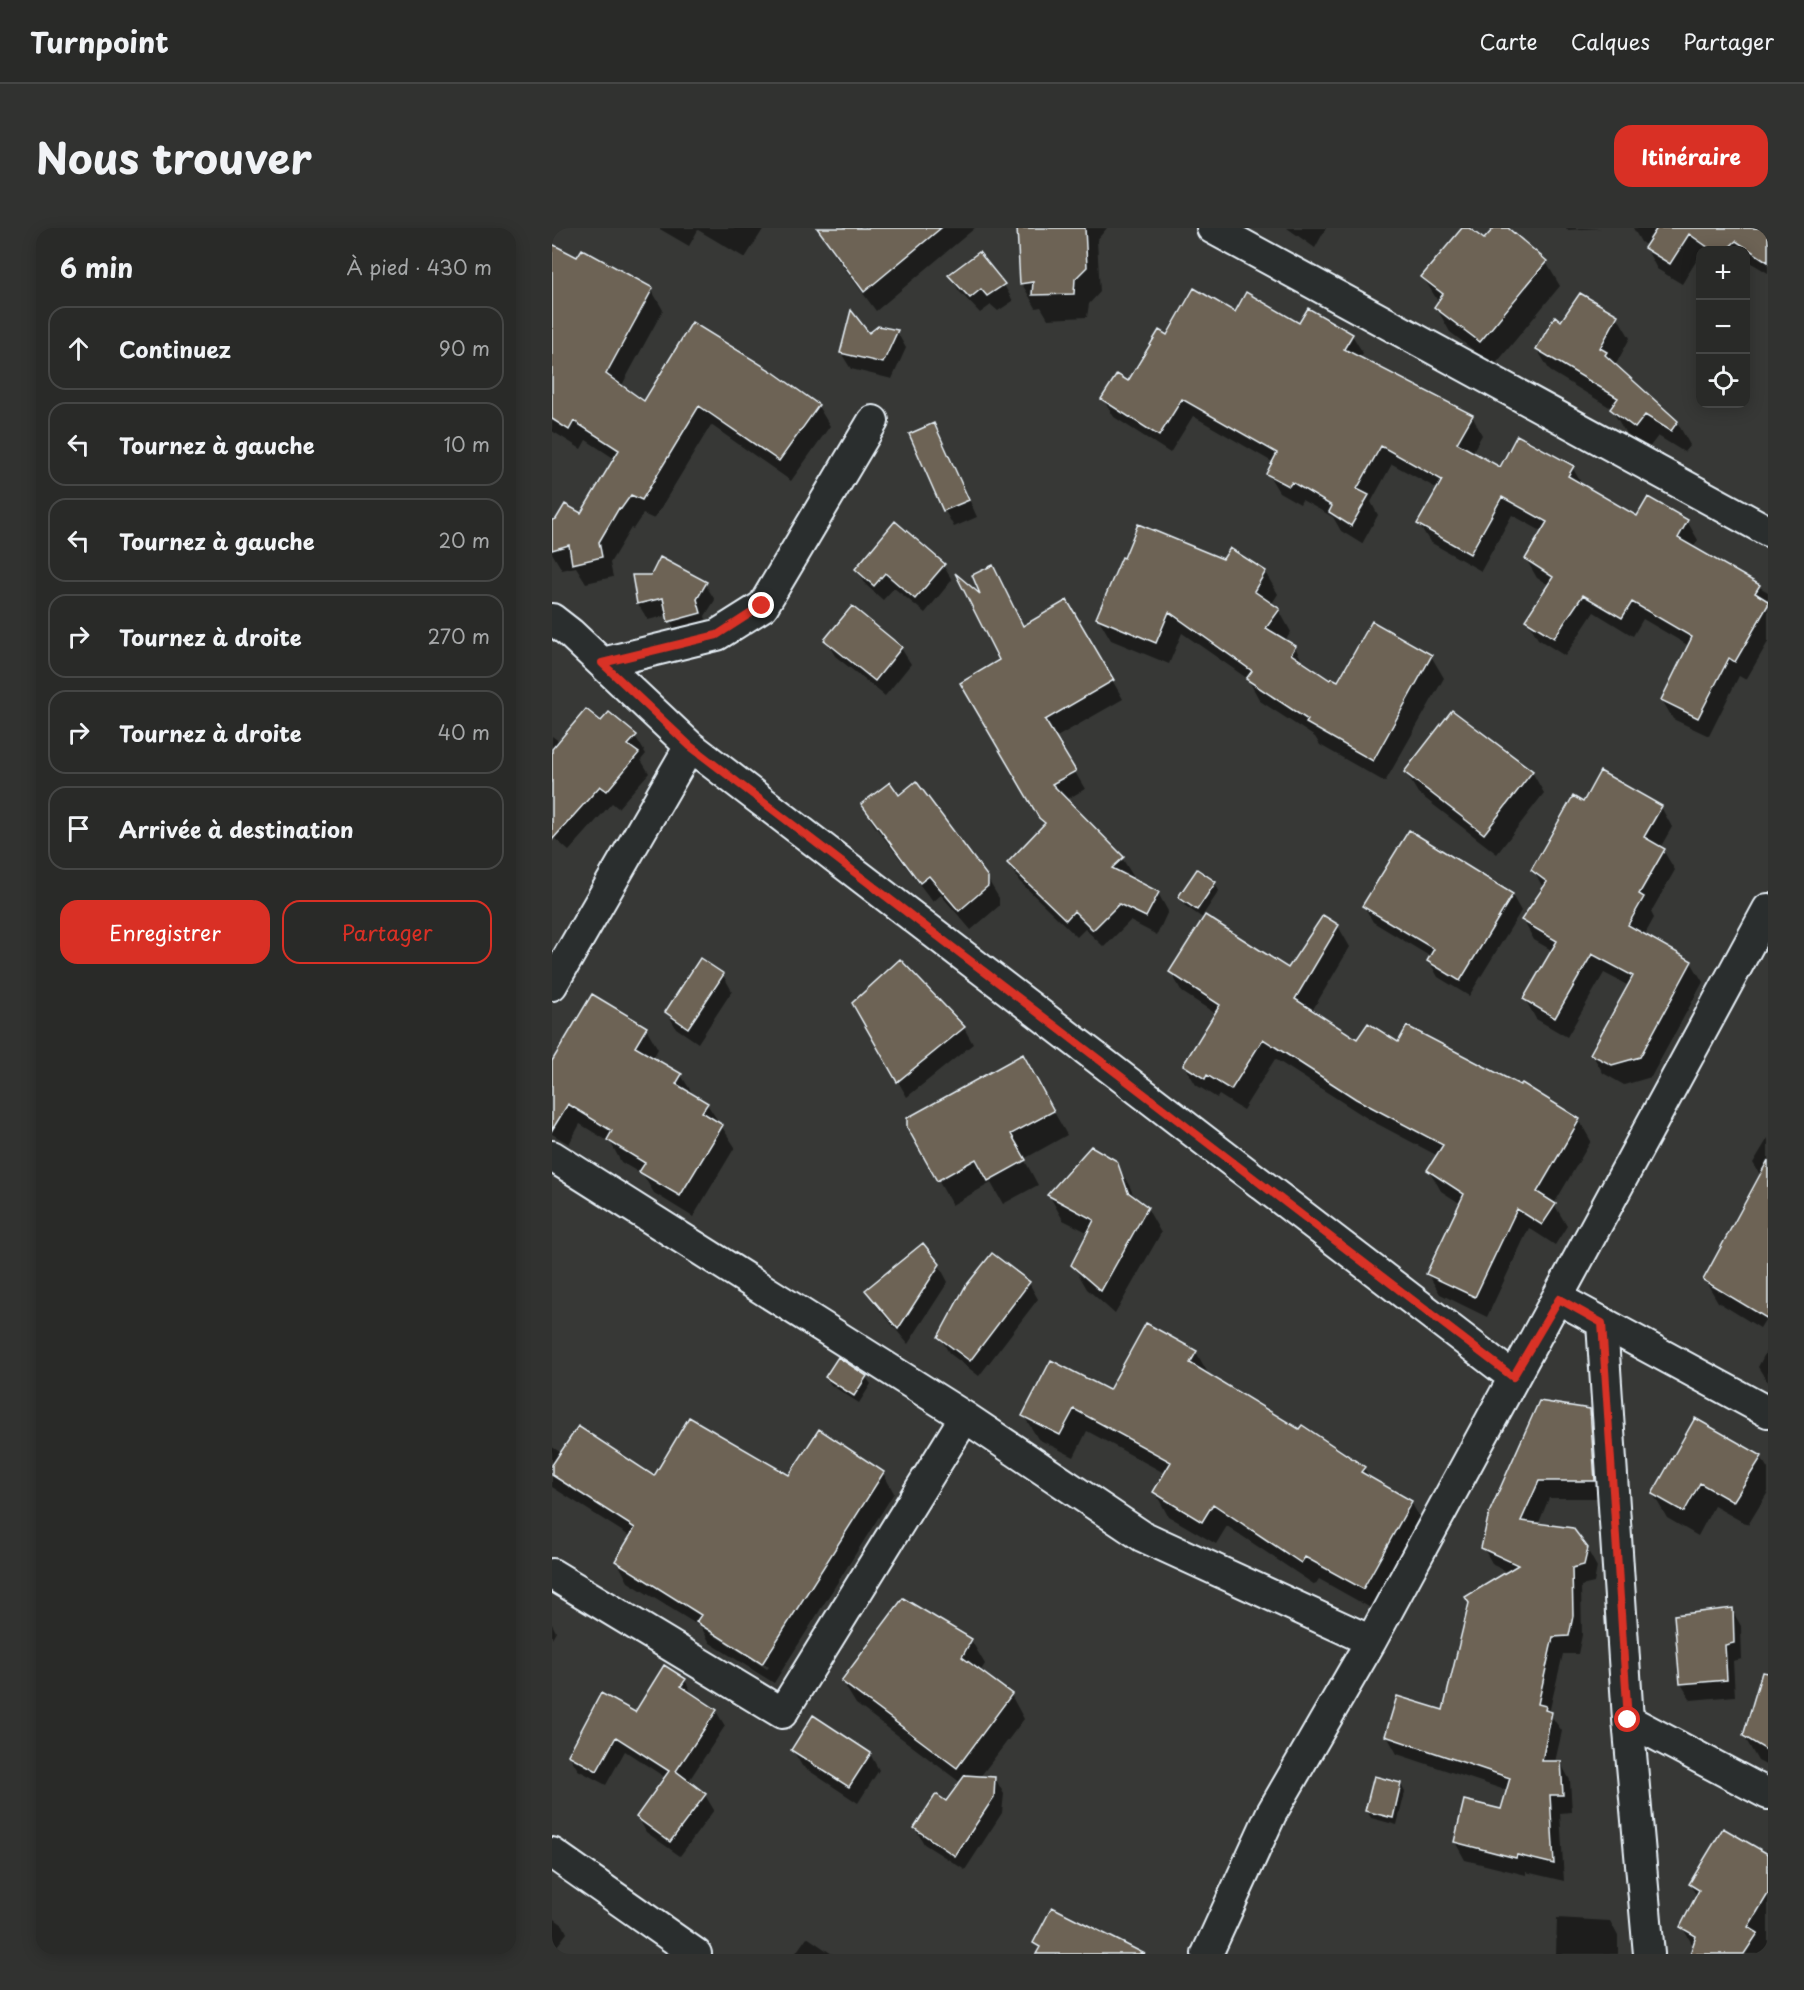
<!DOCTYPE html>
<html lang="fr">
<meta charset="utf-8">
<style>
body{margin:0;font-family:"Playpen Sans",sans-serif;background:#313230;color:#f1f3f6}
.controls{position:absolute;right:18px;top:18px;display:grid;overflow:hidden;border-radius:12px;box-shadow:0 3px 15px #0003}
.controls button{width:54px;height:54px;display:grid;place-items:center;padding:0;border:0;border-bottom:2px solid #454645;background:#292a28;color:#f1f3f6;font:30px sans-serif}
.stop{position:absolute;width:18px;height:18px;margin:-14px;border:4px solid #d93025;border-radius:50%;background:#fff}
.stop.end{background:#d93025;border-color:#fff;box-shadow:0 2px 6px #0008}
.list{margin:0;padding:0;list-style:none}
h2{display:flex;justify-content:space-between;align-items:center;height:78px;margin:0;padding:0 24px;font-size:26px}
h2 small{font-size:20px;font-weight:400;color:#a5a7a8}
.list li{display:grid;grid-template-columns:39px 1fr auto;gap:18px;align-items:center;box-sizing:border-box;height:84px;margin:0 12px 12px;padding:0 12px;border:2px solid #454645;border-radius:18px}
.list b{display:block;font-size:22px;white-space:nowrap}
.list em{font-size:20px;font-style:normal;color:#a5a7a8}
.actions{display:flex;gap:12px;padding:18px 24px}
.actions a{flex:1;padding:14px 0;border:2px solid #d93025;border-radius:18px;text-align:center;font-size:21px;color:#d93025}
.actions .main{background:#d93025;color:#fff}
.icon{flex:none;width:33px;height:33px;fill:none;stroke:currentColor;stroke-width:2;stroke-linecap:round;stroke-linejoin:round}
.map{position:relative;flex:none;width:1216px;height:1726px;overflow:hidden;border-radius:18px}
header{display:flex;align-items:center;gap:36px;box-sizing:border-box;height:84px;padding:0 30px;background:#292a28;border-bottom:2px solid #454645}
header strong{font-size:28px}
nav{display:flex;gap:33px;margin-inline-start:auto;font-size:21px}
.intro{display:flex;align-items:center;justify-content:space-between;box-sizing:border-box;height:144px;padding:0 36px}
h1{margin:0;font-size:42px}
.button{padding:15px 27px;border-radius:18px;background:#d93025;color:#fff;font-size:21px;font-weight:700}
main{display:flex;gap:36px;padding:0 36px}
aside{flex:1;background:#292a28;border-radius:18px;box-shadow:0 3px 15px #0003}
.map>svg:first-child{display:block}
.shadow{fill:#0007;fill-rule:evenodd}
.building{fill:#6d6454;stroke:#e8f1f8;stroke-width:1.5}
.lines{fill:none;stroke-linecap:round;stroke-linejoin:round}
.minor-casing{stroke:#e8f1f8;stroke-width:34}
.minor{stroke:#2a2d2e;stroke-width:30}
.route{stroke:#d93025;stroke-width:8}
</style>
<header>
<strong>Turnpoint</strong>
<nav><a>Carte</a><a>Calques</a><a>Partager</a></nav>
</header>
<div class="intro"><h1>Nous trouver</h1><a class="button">Itinéraire</a></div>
<main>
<aside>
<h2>6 min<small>À pied · 430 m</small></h2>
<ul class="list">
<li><svg class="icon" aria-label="ahead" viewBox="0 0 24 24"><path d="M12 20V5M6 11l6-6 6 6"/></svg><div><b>Continuez</b></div><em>90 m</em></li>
<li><svg class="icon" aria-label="left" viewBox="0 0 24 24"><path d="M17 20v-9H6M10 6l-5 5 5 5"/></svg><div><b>Tournez à gauche</b></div><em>10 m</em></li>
<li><svg class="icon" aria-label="left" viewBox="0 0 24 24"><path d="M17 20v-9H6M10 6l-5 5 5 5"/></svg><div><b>Tournez à gauche</b></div><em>20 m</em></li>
<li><svg class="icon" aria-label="right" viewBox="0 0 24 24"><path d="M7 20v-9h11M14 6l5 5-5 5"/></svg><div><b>Tournez à droite</b></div><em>270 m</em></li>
<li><svg class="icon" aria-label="right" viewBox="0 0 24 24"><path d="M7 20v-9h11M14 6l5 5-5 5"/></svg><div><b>Tournez à droite</b></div><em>40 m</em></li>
<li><svg class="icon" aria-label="arrive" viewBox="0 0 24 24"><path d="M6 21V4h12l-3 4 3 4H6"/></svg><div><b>Arrivée à destination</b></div></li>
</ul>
<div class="actions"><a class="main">Enregistrer</a><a>Partager</a></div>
</aside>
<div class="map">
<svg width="1216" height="1726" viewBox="0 0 1216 1726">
<rect width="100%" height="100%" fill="#373836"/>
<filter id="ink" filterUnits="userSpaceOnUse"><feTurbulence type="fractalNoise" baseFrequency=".0167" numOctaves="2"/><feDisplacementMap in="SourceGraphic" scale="12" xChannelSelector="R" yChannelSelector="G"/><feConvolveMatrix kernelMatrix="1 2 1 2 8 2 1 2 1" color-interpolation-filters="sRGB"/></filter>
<g filter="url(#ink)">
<path class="shadow" d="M 106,0 L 212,0 L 193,30 L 146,2 L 137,18 Z
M 281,0 L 423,0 L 324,83 L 282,26 L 271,7 Z
M 467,0 L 555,0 L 545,12 L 548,64 L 537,76 L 535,89 L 496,91 L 489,79 L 484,80 L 470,56 Z
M 735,0 L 774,0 L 763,20 Z
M 912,0 L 933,13 L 944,0 L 953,0 L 994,34 L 1008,58 L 942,138 L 898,104 L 884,79 L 887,75 L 871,49 Z
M 1014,0 L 1049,0 L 1015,2 Z
M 1081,0 L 1216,0 L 1216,45 L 1196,33 L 1194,35 L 1194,22 L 1148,22 L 1148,27 L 1130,56 L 1105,41 L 1094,20 L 1095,18 L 1089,14 Z
M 0,18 L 26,31 L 99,61 L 111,82 L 69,159 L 92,175 L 266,178 L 278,198 L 239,253 L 159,197 L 102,291 L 91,286 L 81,301 L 79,300 L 58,335 L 61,349 L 34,355 L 24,339 L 10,342 L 0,325 L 0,293 L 30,287 L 63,231 L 34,212 L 29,221 L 0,203 Z
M 427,26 L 452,57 L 461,73 L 446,83 L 439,77 L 428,85 L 407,63 L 398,47 Z
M 683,86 L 800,107 L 811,125 L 808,131 L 920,188 L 930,207 L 920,225 L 949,241 L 1020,239 L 1031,258 L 1085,290 L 1135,293 L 1146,312 L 1141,320 L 1216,364 L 1216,414 L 1194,452 L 1187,448 L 1157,508 L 1121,491 L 1110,472 L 1137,418 L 1091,391 L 1081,408 L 1042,384 L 1013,428 L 986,411 L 975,392 L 997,357 L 985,350 L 974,331 L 991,304 L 960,287 L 929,343 L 878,314 L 867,296 L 886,261 L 840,236 L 819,274 L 826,287 L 810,316 L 789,303 L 781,289 L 750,272 L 748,276 L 727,264 L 716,246 L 722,235 L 641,188 L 618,225 L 562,189 L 551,171 L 577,155 L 615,109 Z
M 1065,88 L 1078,110 L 1063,138 L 1125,194 L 1138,217 L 1132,224 L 1106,208 L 1096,221 L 1073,204 L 1059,180 L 998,143 L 985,121 L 1010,96 Z
M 345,104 L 354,120 L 340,151 L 299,141 L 289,125 L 317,107 Z
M 382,197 L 391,213 L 425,289 L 402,299 L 393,283 L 359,206 Z
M 672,333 L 713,344 L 726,366 L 719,377 L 727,382 L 739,404 L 733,413 L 743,419 L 752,437 L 779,455 L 787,455 L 879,428 L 892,450 L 833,554 L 768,517 L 763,509 L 708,473 L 696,451 L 630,405 L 617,436 L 559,412 L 546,390 Z
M 391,337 L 400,352 L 373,385 L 342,360 L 331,372 L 314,357 L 305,341 Z
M 153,356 L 163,372 L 153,388 L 157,402 L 126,409 L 116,387 L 96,392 L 86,376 Z
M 515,374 L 571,471 L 503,510 L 533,561 L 514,572 L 570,630 L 581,648 L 578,651 L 606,665 L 616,683 L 605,707 L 578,693 L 552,719 L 533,701 L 525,709 L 467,653 L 457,635 L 493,597 L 410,455 L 449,432 L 471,399 Z
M 300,380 L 349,420 L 359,436 L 333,468 L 283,428 L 274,412 Z
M 49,496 L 83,508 L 94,526 L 89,532 L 97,545 L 66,580 L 60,575 L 17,623 L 0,608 L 0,508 L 8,514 Z
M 980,544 L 992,565 L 945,626 L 866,565 L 854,545 Z
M 347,569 L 435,650 L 447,670 L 447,678 L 419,702 L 389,667 L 381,674 L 322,597 L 311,577 Z
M 1031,576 L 1109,579 L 1120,599 L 1108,620 L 1111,622 L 1123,642 L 1099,684 L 1102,690 L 1092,708 L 1139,734 L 1151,754 L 1099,849 L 1072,857 L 1051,845 L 1040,826 L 1077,758 L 1052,745 L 1015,809 L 984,791 L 973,771 L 1001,723 L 982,712 L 971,692 L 992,661 L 981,642 Z
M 663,655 L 667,663 L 651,687 L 736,742 L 786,698 L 798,719 L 760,783 L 806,813 L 847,816 L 1027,892 L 1039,913 L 1002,976 L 1015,998 L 1003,1017 L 977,1000 L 935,1089 L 888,1066 L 876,1046 L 909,976 L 889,963 L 877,942 L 886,928 L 818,892 L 723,831 L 691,882 L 667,867 L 665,870 L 644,857 L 632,837 L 664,786 L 630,764 L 619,744 L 652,691 L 632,677 L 628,669 Z
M 960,667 L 969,683 L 917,768 L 886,749 L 877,733 L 879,729 L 821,694 L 812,678 Z
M 348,733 L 412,800 L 421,816 L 355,869 L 301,775 Z
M 171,747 L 180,763 L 146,815 L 124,800 L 115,784 Z
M 94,800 L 106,821 L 101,830 L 129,847 L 142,868 L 155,876 L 183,919 L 141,989 L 102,965 L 91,947 L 69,934 L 59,915 L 28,896 L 17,916 L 0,906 L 0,836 Z
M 484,852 L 515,907 L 472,931 L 486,957 L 451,976 L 439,955 L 400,977 L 356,899 Z
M 1216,910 L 1216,1087 L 1208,1100 L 1166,1074 L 1153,1052 L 1209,948 L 1201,935 Z
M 564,934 L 578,959 L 583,971 L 595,980 L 609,1005 L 563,1086 L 535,1061 L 521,1037 L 537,1005 L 511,992 L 497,967 Z
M 387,1037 L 396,1054 L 356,1116 L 325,1079 L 315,1063 Z
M 477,1055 L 486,1071 L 427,1148 L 397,1125 L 388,1109 Z
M 1216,1120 L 1216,1155 L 1206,1139 Z
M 644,1124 L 657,1147 L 812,1240 L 818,1251 L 859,1274 L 872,1297 L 824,1383 L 767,1351 L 763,1357 L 675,1298 L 664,1316 L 616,1288 L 603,1264 L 614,1246 L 535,1203 L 522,1229 L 486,1211 L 472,1188 L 558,1164 Z
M 274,1149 L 314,1149 L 319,1156 L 307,1175 L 279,1157 Z
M 1037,1182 L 1048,1200 L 1052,1270 L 997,1270 L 986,1297 L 1035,1321 L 1045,1339 L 1042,1355 L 1029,1358 L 1030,1407 L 1026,1426 L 1011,1426 L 997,1485 L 1010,1503 L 1003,1534 L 1008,1534 L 1018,1552 L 1020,1584 L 1008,1585 L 1012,1653 L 974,1644 L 974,1647 L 913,1632 L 903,1614 L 950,1583 L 956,1563 L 845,1526 L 835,1508 L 892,1484 L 956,1344 L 941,1337 L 931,1319 Z
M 0,1219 L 10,1225 L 103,1250 L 238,1249 L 331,1245 L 342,1265 L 222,1455 L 158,1415 L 149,1399 L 76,1354 L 65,1333 L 79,1309 L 0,1259 ZM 157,1400 L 217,1439 L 215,1441 L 157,1404 Z
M 1209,1229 L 1216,1241 L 1216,1264 L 1196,1297 L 1162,1278 L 1146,1308 L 1115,1290 L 1101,1266 Z
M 1180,1382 L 1189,1398 L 1190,1431 L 1181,1433 L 1183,1468 L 1139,1472 L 1129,1456 Z
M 0,1396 L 4,1404 L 0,1411 Z
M 419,1412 L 433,1436 L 428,1444 L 459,1467 L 472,1491 L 428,1549 L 443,1550 L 452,1566 L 450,1585 L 413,1642 L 372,1616 L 363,1600 L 395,1576 L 409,1555 L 304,1476 L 290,1453 Z
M 133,1452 L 141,1467 L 164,1483 L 173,1498 L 136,1554 L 153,1567 L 162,1582 L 128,1628 L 94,1604 L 86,1589 L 114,1550 L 73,1523 L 54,1557 L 26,1542 L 17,1527 Z
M 1216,1459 L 1216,1538 L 1206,1533 L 1192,1508 L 1200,1483 Z
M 241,1522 L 318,1526 L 327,1542 L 306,1575 L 250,1538 Z
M 849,1557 L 853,1564 L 845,1597 L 819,1590 L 815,1583 Z
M 1216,1620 L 1216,1726 L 1140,1726 L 1142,1719 L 1130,1699 L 1145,1668 L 1138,1657 L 1213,1626 Z
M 0,1689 L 11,1697 L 15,1705 L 2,1722 L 8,1726 L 0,1726 Z
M 1005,1690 L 1058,1693 L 1066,1708 L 1066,1726 L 1004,1726 Z
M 255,1709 L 280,1726 L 243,1726 Z"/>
<path class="building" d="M 265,0 L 389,0 L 312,64 Z
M 465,0 L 533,0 L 535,39 L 523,51 L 522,66 L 480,67 L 481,54 L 468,56 Z
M 910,0 L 917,0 L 932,11 L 942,0 L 956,0 L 995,33 L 928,114 L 882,79 L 891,66 L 869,49 Z
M 1105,0 L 1216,0 L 1216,34 L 1184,13 L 1174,22 L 1160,22 L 1137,6 L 1118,36 L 1092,20 Z
M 0,16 L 25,29 L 30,21 L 101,60 L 54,146 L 92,173 L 140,94 L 221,144 L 267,177 L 227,233 L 147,178 L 90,272 L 79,267 L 69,281 L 67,280 L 47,314 L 50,329 L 20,336 L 17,317 L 0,322 L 0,292 L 4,291 L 13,276 L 29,285 L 67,222 L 22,193 L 17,202 L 0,191 Z
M 427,24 L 453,56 L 435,68 L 429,61 L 418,70 L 396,47 Z
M 642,60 L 683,84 L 694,64 L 747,95 L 756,80 L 801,106 L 792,121 L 921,187 L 905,215 L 948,239 L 965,207 L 1022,238 L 1016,248 L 1085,288 L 1096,269 L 1136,292 L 1126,310 L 1208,357 L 1203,365 L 1216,373 L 1216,377 L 1183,434 L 1177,430 L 1146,490 L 1109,472 L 1140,409 L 1080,374 L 1070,390 L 1031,367 L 1002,410 L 973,392 L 1001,349 L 973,331 L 995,294 L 950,269 L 918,326 L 865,296 L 890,252 L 829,218 L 805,261 L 817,267 L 799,298 L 777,284 L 780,278 L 740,254 L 737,258 L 714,246 L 725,225 L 630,171 L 607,208 L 549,171 L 565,146 L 576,153 L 607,102 L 615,107 Z
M 1028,65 L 1066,87 L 1048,120 L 1055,124 L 1053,127 L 1126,193 L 1119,203 L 1093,187 L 1083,200 L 1058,181 L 1066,170 L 984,121 L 1003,88 L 1009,93 Z
M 299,82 L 317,105 L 326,98 L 346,102 L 331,135 L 288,125 Z
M 382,195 L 417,272 L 391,283 L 357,206 Z
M 343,293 L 393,336 L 363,371 L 333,345 L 322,358 L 303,341 Z
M 586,296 L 671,331 L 678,320 L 714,343 L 702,363 L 728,381 L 714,400 L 744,418 L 739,426 L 778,452 L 780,450 L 786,453 L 820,393 L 880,427 L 821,533 L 754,495 L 756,492 L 694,451 L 700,443 L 617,384 L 604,415 L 544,390 L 570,329 L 572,330 Z
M 108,329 L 155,354 L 145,371 L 149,385 L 116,394 L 111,370 L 85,376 L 80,347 L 99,347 Z
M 441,337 L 471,398 L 515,372 L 562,452 L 493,492 L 524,543 L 500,556 L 572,629 L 560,640 L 607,664 L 594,689 L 567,676 L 541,702 L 522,683 L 514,692 L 455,635 L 493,595 L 487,590 L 408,455 L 447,432 L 403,345 L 428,366 L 420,347 Z
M 300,378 L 350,419 L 323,453 L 272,412 Z
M 34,481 L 49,493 L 57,484 L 85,507 L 76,517 L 87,525 L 55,563 L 48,558 L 0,612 L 0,521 Z
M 900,482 L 981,543 L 932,606 L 852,544 Z
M 1048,543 L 1110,578 L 1092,609 L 1113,621 L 1087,666 L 1092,669 L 1076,697 L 1140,733 L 1088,829 L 1060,837 L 1038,826 L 1081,748 L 1040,726 L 1003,790 L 971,771 L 1005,713 L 969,692 L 995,654 L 979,642 L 1021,568 L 1031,574 Z
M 364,553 L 436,649 L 436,658 L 407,683 L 377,648 L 368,655 L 309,576 L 338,554 L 347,567 Z
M 857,602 L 961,666 L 908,753 L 875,733 L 882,721 L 810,678 Z
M 645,641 L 664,654 L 645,682 L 626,669 Z
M 653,687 L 736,740 L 771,687 L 787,697 L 743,771 L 805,811 L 816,795 L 846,814 L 855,798 L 968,857 L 970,855 L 1028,891 L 985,964 L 1004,976 L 990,997 L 965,981 L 923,1069 L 874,1046 L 912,966 L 875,942 L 891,917 L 804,871 L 711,811 L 679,862 L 655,847 L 653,851 L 631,837 L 668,777 L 617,744 Z
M 148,730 L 172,746 L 136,800 L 113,784 Z
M 348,731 L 413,799 L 345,854 L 300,775 Z
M 40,766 L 95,799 L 83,819 L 130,846 L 124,856 L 156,875 L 150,884 L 171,897 L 128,968 L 87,944 L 93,935 L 55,912 L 60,903 L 16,876 L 0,902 L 0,833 Z
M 471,826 L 502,883 L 459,906 L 474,932 L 436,953 L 424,931 L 385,953 L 355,899 L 355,890 Z
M 539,918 L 565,933 L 576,964 L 596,979 L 549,1063 L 519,1037 L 542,992 L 495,967 Z
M 1216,932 L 1216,1091 L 1151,1052 Z
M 371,1015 L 388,1036 L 346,1101 L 313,1062 Z
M 440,1025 L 478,1054 L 418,1133 L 386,1109 L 413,1059 Z
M 594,1095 L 645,1123 L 638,1135 L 747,1201 L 750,1197 L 813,1239 L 809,1244 L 860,1273 L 811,1361 L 753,1329 L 749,1335 L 661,1276 L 650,1294 L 601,1264 L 619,1234 L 522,1181 L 508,1207 L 470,1188 L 499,1132 L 557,1162 Z
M 286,1129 L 315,1148 L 302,1168 L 273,1149 Z
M 987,1173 L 1038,1181 L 1043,1253 L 987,1253 L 969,1293 L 1021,1300 L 1036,1320 L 1032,1337 L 1020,1340 L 1021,1388 L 1017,1408 L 1001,1409 L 986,1476 L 994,1478 L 993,1482 L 1000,1484 L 990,1533 L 1009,1533 L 1011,1567 L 998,1567 L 1002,1636 L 965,1627 L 964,1630 L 902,1614 L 912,1572 L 949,1581 L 958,1550 L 833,1508 L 845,1468 L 891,1482 L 917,1375 L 913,1369 L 966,1337 L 929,1320 L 937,1285 Z
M 137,1189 L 237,1247 L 267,1201 L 332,1244 L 210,1436 L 144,1394 L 149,1387 L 63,1333 L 83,1300 L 0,1247 L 0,1237 L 26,1198 L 102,1248 Z
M 1143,1190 L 1210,1228 L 1181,1274 L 1148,1255 L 1132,1284 L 1100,1266 Z
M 351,1370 L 420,1411 L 410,1429 L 460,1466 L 405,1540 L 289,1453 Z
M 1181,1380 L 1182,1415 L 1173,1417 L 1175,1452 L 1128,1456 L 1122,1387 Z
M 112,1437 L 134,1451 L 129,1458 L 165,1482 L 124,1543 L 154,1566 L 118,1614 L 84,1589 L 117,1543 L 64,1509 L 45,1543 L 16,1527 L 49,1465 L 83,1484 Z
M 1210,1444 L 1216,1445 L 1216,1523 L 1191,1508 Z
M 261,1487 L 319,1525 L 297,1559 L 239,1522 Z
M 413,1547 L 443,1549 L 442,1569 L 403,1628 L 362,1600 L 384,1566 L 394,1573 Z
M 822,1548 L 849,1555 L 841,1590 L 813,1583 Z
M 1171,1600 L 1216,1626 L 1216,1666 L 1196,1699 L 1206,1705 L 1192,1726 L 1138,1726 L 1144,1708 L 1128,1699 L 1147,1662 L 1137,1656 Z
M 500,1679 L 593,1726 L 484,1726 L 488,1719 L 481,1715 Z"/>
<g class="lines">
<g class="minor-casing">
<path id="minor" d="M 660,0 L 1216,303
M 0,391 L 18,405 L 138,518 L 961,1149
M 50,435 L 165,407 L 211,378 L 321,193
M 0,757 L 138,518
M 0,928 L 413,1189 L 590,1308 L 819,1413
M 1007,1071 L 1216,1184
M 1050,1095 L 1076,1492 L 1097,1726
M 0,1346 L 230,1485 L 413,1189
M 1076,1492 L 1216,1566
M 0,1625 L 144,1726
M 655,1726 L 719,1586 L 819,1413 L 1216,681"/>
</g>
<use href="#minor" class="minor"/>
</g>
</g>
<g class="lines" filter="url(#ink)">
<path class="route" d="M 210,378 L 165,407 L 50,435 L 138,518 L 961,1149 L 1007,1071 L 1050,1095 L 1076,1492"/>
</g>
</svg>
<div class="controls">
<button>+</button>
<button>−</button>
<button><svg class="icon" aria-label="locate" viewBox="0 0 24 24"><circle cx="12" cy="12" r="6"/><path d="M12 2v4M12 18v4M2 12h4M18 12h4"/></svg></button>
</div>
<div class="stop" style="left:1076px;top:1492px"></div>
<div class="stop end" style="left:210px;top:378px"></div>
</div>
</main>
